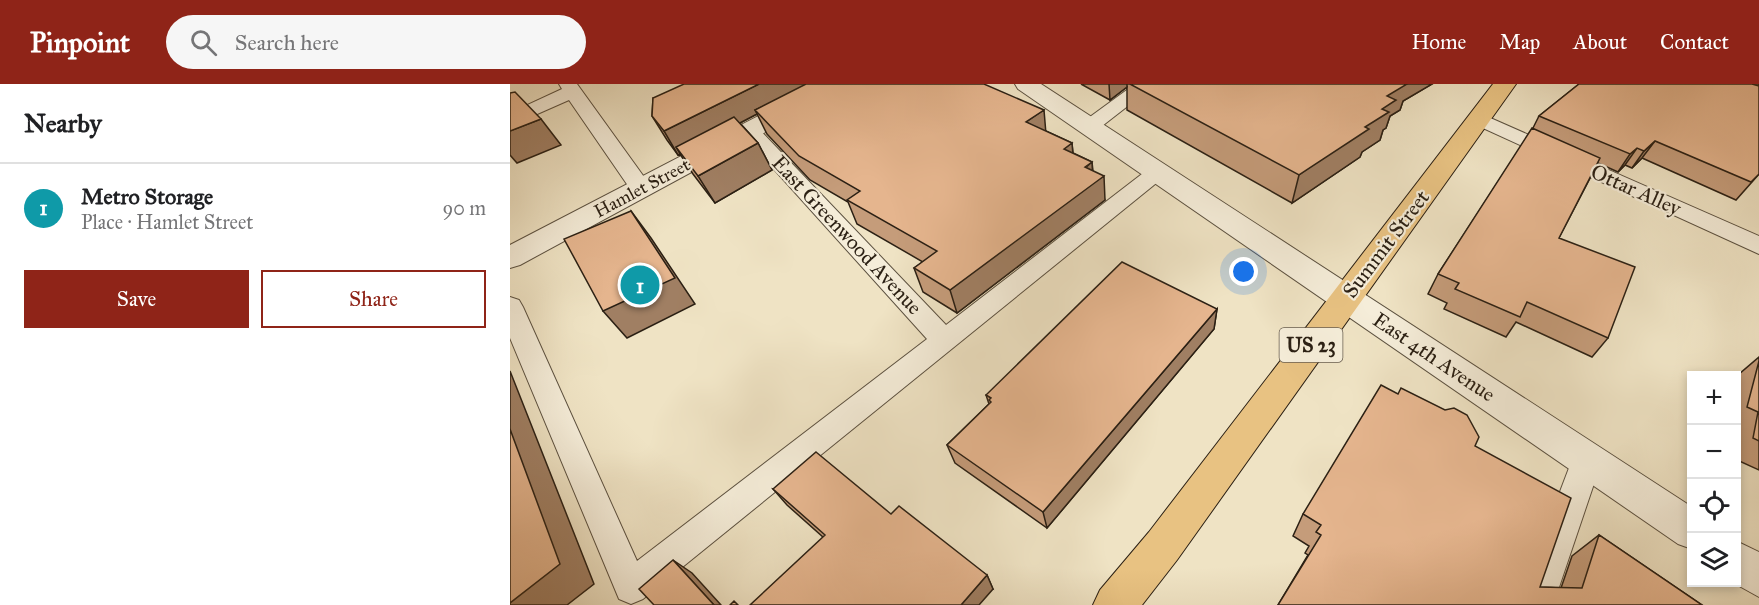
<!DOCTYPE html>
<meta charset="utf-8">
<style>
body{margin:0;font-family:"IM FELL Great Primer",serif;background:#f6f6f6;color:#202124}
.controls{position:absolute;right:18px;bottom:18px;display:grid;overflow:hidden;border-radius:0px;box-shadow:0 3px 9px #0003}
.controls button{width:54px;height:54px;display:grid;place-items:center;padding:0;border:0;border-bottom:2px solid #e0e0e0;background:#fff;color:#202124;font:30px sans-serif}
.you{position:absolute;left:734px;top:188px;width:21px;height:21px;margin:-15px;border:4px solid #fff;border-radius:50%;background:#1a73e8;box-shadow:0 0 0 9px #1a73e833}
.badge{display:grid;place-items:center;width:39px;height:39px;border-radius:50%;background:#8f2418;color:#fff;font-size:20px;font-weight:700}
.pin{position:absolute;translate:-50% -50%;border:3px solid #fff;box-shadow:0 2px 6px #0006}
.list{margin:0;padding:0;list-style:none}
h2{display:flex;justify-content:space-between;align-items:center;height:78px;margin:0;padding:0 24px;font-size:26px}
h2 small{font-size:20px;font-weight:400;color:#757577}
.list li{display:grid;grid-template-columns:39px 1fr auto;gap:18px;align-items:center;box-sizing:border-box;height:90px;padding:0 24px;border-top:2px solid #e0e0e0}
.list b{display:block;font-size:22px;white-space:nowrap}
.list p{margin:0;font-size:20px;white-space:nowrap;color:#757577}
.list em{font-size:20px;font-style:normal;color:#757577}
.actions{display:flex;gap:12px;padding:18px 24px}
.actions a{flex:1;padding:14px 0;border:2px solid #8f2418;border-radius:0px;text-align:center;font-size:21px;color:#8f2418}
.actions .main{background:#8f2418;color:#fff}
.icon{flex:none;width:33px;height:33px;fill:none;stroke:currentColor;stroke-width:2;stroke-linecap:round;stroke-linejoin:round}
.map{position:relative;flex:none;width:1249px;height:521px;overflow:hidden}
header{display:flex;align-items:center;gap:36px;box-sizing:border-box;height:84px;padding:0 30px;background:#8f2418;color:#fff}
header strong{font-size:28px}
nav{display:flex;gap:33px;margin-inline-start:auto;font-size:21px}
.search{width:420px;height:54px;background:#f6f6f6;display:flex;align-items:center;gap:15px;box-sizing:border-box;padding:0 21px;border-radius:33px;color:#757577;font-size:22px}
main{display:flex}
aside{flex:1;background:#fff}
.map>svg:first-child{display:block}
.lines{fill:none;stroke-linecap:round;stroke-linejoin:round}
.service-casing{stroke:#5c5140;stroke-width:2}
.minor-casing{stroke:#5c5140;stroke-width:2}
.primary-casing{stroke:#2b2014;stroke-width:2}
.service{fill:#f5edd9;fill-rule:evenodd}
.minor{fill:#f5edd9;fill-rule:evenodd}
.primary{fill:#e8c282;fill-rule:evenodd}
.wall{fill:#c59c7a;stroke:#2b2014;stroke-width:1.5}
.shaded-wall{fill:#a07f63;stroke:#2b2014;stroke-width:1.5}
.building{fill:#e5b58e;stroke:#2b2014;stroke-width:1.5}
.labels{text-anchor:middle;stroke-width:4.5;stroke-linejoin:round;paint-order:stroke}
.far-street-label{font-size:18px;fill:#2b2014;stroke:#f5edd9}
.shield{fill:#f5edd9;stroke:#685e4f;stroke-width:1.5}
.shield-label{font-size:20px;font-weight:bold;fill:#2b2014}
.street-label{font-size:21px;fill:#2b2014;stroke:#f5edd9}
</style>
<header>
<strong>Pinpoint</strong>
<div class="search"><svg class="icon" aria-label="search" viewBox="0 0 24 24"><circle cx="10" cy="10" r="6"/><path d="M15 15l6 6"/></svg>Search here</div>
<nav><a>Home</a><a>Map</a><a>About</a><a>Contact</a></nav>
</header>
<main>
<aside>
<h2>Nearby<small></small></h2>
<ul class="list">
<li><span class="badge" style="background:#0f9aa8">1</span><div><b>Metro Storage</b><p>Place · Hamlet Street</p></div><em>90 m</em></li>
</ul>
<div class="actions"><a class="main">Save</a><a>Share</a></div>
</aside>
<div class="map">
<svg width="1249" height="521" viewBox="0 0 1249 521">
<rect width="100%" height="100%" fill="#efe3c4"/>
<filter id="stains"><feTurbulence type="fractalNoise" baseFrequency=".00333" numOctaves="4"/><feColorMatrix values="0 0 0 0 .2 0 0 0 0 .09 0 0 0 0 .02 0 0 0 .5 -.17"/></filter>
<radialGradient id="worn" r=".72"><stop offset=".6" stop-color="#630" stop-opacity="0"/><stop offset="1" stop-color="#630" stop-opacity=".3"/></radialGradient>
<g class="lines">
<g class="service-casing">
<path id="service" d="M 49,0 L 67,0 L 142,104 L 139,109 L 131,111 L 123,109 L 59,16 L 0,42 L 0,29 L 52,5 Z
M 625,0 L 646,0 L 587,46 L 573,46 L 570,42 L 573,38 Z
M 969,29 L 1249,152 L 1249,170 L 962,39 L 959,35 L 962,31 Z
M 240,41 L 247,43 L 436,241 L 641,83 L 649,81 L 657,83 L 660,88 L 133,515 L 121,520 L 109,515 L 0,254 L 0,213 L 9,216 L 13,223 L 127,477 L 417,255 L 233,51 L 230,47 L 233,43 Z
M 1077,362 L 1088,366 L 1092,376 L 1043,521 L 1007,521 L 1062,376 L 1066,366 Z"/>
</g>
<g class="minor-casing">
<path id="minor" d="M 310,0 L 338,0 L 335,5 L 10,181 L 0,184 L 0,161 Z
M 505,0 L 531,0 L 1182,423 L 1182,465 L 1168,460 L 508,5 Z
M 1226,457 L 1249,468 L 1249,513 L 1222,498 L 1226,498 Z"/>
</g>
<g class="primary-casing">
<path id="primary" d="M 983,0 L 1006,0 L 667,476 L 632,521 L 583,521 L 590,506 L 639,448 Z"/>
</g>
<use href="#service" class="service"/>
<use href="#minor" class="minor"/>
<use href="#primary" class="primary"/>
</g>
<path class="wall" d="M 571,0 L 922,0 L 893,17 L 890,26 L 880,32 L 876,44 L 873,46 L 870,56 L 852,68 L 850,73 L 782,119 L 617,26 L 617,3 L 600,16 Z
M 1069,0 L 1249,0 L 1249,90 L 1226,116 L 1132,74 L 1122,84 L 1115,81 L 1108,88 L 1088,79 L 1049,154 L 1098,254 L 1082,273 L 1006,238 L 996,253 L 934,225 L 937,219 L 918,210 L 928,190 L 1023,44 L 1029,32 Z
M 143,14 L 536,47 L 562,59 L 563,69 L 582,78 L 583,87 L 595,116 L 447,229 L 413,208 L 404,184 L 413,178 L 347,140 L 338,118 L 300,96 L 257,50 L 247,30 L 230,39 L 248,59 L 262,86 L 205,119 L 183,90 L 170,70 L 168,71 L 157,56 L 142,32 Z
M 707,225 L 704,245 L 537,444 L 445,379 L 437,361 L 479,320 L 476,311 Z
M 1249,273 L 1249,386 L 1227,376 L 1227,296 L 1228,291 Z
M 965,362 L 1030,503 L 1051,504 L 1062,472 L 1089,451 L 1192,521 L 768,521 L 798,471 L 795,469 L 799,462 L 783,452 L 793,430 Z
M 263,405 L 381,430 L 477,491 L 483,505 L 313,453 L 277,421 Z"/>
<path class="shaded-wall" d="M 249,0 L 305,0 L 245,26 L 247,30 L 171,70 L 166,63 L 170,70 L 168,71 L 154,47 Z
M 599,0 L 617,0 L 617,3 L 600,16 Z
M 891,0 L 922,0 L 893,17 L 890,26 L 880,32 L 876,44 L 873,46 L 870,56 L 852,68 L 850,73 L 782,119 L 789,91 L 855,43 L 877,12 Z
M 534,26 L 536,50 L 516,38 Z
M 31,35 L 51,61 L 7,79 L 0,71 L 0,47 Z
M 1145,57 L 1132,74 L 1122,84 L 1134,67 Z
M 248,59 L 262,86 L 205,119 L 188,92 Z
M 562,59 L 564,83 L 554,65 Z
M 1127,64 L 1115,81 L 1108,88 L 1120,70 Z
M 582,78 L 583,99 L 594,92 L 595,116 L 447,229 L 440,206 Z
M 121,127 L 141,154 L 185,220 L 117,254 L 93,227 Z
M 707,225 L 704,245 L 537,444 L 533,428 Z
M 0,287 L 84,500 L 57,521 L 0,521 Z
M 163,476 L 182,489 L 211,521 L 204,521 Z
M 477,491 L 483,505 L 469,521 L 451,521 Z"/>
<path class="building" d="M 174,0 L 249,0 L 154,47 L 142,32 L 143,14 Z
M 296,0 L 474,0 L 534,26 L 516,38 L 562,59 L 554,65 L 582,78 L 575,83 L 594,92 L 440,206 L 404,184 L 427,167 L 337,116 L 350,107 L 289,72 L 245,26 Z
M 620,0 L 897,0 L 877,12 L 886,16 L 872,25 L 879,28 L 855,43 L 859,45 L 789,91 Z
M 1069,0 L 1242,0 L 1249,2 L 1249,90 L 1241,98 L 1145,57 L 1134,67 L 1127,64 L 1120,70 L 1029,32 Z
M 5,8 L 31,35 L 0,47 L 0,9 Z
M 224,33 L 248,59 L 188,92 L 166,63 Z
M 1022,44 L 1090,74 L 1049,154 L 1125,183 L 1098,254 L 1017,218 L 1010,233 L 945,205 L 949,199 L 928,190 Z
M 121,127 L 165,194 L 93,227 L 54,155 Z
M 612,178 L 707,225 L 533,428 L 437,361 L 481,318 L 479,316 L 481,314 L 476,311 Z
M 1249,277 L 1249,357 L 1243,354 L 1248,328 L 1237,323 Z
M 871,301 L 888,310 L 891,304 L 935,326 L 944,324 L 957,331 L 969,353 L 965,362 L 1061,414 L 1030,503 L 1072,504 L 1089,451 L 1192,521 L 768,521 L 811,451 L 806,448 L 811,441 L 793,430 Z
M 0,345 L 50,480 L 0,519 Z
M 306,368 L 381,430 L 389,422 L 477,491 L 451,521 L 240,521 L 315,451 L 263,405 Z
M 163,476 L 204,521 L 144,521 L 129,505 Z
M 224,517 L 228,521 L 220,521 Z"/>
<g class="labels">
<g class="far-street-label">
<text transform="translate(132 104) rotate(-28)" y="6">Hamlet Street</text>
</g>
<rect class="shield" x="769.5" y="244" width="63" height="34" rx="4.5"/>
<g class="shield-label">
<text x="801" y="268">US 23</text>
</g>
<g class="street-label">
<text transform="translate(1126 106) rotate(24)" y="7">Ottar Alley</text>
<text transform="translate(337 151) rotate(47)" y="7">East Greenwood Avenue</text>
<text transform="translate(876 160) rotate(-53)" y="7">Summit Street</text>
<text transform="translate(924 273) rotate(34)" y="7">East 4th Avenue</text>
</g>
</g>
<rect width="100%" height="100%" filter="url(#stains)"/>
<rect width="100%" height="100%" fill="url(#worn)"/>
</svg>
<div class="controls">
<button>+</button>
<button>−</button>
<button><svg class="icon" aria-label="locate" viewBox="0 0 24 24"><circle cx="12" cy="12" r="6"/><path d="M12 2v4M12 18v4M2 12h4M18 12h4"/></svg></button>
<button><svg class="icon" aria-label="layers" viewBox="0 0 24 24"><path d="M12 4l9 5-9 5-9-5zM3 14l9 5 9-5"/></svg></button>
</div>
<div class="you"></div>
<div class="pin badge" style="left:130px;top:201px;background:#0f9aa8">1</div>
</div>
</main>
